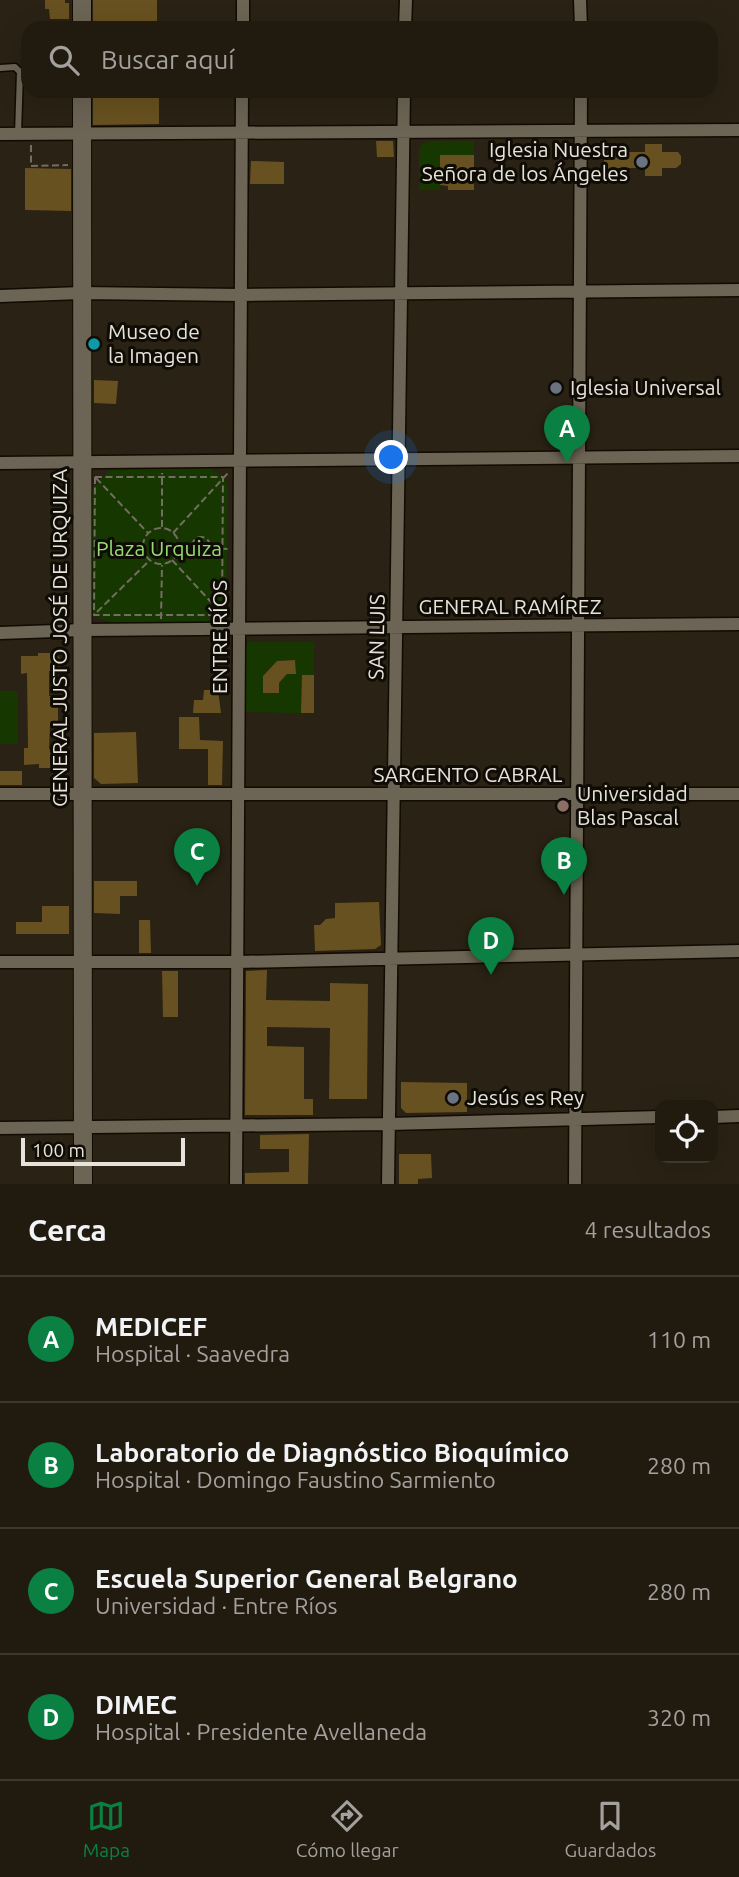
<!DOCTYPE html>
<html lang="es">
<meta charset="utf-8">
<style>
body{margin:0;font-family:Ubuntu,sans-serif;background:#282318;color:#f1f3f6}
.controls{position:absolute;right:21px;bottom:21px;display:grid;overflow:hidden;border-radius:14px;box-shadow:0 7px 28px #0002}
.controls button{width:63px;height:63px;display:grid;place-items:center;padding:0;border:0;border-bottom:2px solid #3d382f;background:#201a0f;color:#f1f3f6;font:35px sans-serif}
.scale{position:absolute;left:21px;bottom:18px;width:164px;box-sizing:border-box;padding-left:7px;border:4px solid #e8e3da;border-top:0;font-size:19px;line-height:24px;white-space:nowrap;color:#e8e3da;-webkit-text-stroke:5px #0f0c06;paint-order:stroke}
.you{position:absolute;left:392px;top:458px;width:24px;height:24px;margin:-18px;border:5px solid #fff;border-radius:50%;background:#1a73e8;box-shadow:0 0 0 10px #1a73e833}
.badge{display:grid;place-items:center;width:46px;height:46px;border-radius:50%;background:#0b8043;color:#fff;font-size:23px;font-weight:700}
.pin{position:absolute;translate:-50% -58px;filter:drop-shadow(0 2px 4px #0008)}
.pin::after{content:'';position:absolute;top:37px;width:24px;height:21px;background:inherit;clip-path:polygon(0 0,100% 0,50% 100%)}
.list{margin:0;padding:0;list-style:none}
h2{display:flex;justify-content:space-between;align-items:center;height:91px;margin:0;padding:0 28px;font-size:30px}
h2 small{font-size:23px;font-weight:400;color:#a2a19e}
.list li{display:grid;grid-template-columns:46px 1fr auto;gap:21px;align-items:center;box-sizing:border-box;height:126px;padding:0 28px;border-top:2px solid #3d382f}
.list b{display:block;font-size:26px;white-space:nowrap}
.list p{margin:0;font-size:23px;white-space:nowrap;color:#a2a19e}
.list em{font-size:23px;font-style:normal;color:#a2a19e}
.icon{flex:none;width:38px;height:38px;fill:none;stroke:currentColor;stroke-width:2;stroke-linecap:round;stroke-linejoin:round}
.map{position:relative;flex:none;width:739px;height:1184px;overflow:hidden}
.search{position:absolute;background:#201a0f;box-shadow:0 7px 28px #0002;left:21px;right:21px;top:21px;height:77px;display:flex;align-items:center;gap:18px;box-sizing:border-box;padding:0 24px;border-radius:21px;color:#a2a19e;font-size:26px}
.sheet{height:595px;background:#201a0f}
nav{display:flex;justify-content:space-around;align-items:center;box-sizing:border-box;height:98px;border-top:2px solid #3d382f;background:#201a0f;font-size:19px;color:#a2a19e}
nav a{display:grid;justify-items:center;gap:4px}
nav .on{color:#0b8043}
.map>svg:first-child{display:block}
.green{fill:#163800;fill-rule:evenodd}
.building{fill:#685120}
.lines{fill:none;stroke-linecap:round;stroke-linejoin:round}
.lane-casing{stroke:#120b02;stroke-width:9}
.street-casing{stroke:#120b02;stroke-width:15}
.secondary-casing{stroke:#120b02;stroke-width:20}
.path{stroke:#746d61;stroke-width:2;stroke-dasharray:7 3.5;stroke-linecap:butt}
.lane{stroke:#6c6454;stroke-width:6}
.street{stroke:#6c6454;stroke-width:12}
.secondary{stroke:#6c6454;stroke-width:18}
.worship-dot{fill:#6b7280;stroke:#0f0c06;stroke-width:2.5}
.culture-dot{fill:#0f9aa8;stroke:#0f0c06;stroke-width:2.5}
.education-dot{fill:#8d6e63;stroke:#0f0c06;stroke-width:2.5}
.labels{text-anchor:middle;stroke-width:6;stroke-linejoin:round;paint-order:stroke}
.poi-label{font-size:21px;fill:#e8e3da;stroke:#0f0c06;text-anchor:start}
.park-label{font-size:21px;fill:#97db75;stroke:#0f0c06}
.street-label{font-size:21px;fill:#e8e3da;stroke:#0f0c06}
</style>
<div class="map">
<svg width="739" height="1184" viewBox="0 0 739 1184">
<rect width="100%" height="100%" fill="#2a2214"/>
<path class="green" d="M 426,141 L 474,141 L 474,155 L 440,155 L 440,190 L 419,190 L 419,148 Z
M 208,468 L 221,474 L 228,485 L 226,614 L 221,622 L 211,625 L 114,623 L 101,619 L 91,610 L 92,489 L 110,470 Z
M 248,642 L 314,642 L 314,675 L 304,675 L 302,679 L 301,713 L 242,712 L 243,651 ZM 295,660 L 296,674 L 287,674 L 279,683 L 278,693 L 263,693 L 263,676 L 277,661 Z
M 0,691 L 18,691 L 18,744 L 0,744 Z"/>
<path class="building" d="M 45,0 L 65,0 L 65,3 L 69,3 L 69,19 L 50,19 L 49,9 L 45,9 Z
M 93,0 L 157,0 L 157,28 L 93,28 Z
M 93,91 L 159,91 L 159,124 L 93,125 Z
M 376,141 L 393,141 L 394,157 L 377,157 Z
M 645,144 L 662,144 L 662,152 L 678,152 L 681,156 L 681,164 L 676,168 L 662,168 L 662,176 L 645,176 L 645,168 L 614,168 L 614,180 L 604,180 L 604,152 L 645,152 Z
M 440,155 L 474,155 L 474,190 L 448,190 L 448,186 L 440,185 Z
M 251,161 L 284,162 L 284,184 L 250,184 Z
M 25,168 L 71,169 L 71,211 L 25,210 Z
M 94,380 L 118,381 L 116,404 L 94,403 Z
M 38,653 L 50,653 L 50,656 L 58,656 L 61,660 L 61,667 L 58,670 L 49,671 L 49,696 L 58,696 L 58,724 L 50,726 L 49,749 L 62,752 L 62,763 L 51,765 L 51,768 L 39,768 L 39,764 L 24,765 L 24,748 L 28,748 L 27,673 L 21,674 L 21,656 L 38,656 Z
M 295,660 L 296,674 L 287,674 L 279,683 L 279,693 L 263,693 L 263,676 L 277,661 Z
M 302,675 L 314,675 L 314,713 L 301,713 Z
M 204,690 L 218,690 L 221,713 L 193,713 L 194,700 L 203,700 Z
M 179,717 L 199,717 L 200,740 L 223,741 L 222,785 L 208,785 L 208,749 L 179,749 Z
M 136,732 L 138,783 L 101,784 L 94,778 L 94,733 Z
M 0,771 L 22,771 L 22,785 L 0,785 Z
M 94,881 L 137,881 L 137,896 L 120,896 L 120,914 L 94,913 Z
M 379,902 L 381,945 L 375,949 L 315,951 L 314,925 L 320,925 L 326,919 L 335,918 L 335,903 Z
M 42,906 L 69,906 L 69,934 L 16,934 L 16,922 L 42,922 Z
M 139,920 L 150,920 L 151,953 L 139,953 Z
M 267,970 L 266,1000 L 330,1001 L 330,983 L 368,984 L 367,1099 L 329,1099 L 330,1028 L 267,1027 L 267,1046 L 304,1047 L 304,1099 L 313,1099 L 313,1115 L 245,1115 L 246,971 Z
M 162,971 L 178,971 L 178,1017 L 163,1017 Z
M 401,1082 L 467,1083 L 467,1112 L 406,1113 L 401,1108 Z
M 309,1134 L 308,1184 L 245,1184 L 245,1173 L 289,1172 L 289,1149 L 260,1149 L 260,1135 Z
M 399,1154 L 431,1154 L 432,1178 L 418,1179 L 418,1184 L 399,1184 Z"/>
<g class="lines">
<g class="lane-casing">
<path id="lane" d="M 0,68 L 15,67 L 20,72 L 18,134"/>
</g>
<g class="street-casing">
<path id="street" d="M 580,0 L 581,28
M 243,28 L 243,0
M 405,28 L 406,0
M 0,134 L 739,130
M 0,296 L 81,293 L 241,295 L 739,290
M 0,463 L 739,456
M 0,633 L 84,630 L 739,624
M 0,794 L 739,794
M 0,962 L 238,962 L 739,951
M 713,1117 L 739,1116
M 0,1128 L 389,1124 L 660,1117
M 236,1184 L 242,91
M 388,1184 L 404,91
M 575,1184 L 581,91"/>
</g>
<g class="secondary-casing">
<path id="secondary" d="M 82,0 L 82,28
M 82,91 L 83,1184"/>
</g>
<path class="path" d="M 31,145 L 31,166 L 68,165
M 95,477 L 223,477 L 222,615 L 94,615 Z
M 96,478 L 148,533
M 162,527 L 162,473
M143 546a18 18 0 1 1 36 0a18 18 0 1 1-36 0Z
M 173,533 L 228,473
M192 546a9 9 0 1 1 18 0a9 9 0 1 1-18 0Z
M 99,546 L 142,546
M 179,547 L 191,547
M 210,548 L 229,549
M 172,560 L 223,615
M 97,612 L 150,560
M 161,619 L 162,565"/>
<use href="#lane" class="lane"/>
<use href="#street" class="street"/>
<use href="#secondary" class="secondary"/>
</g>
<g class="worship-dot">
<circle cx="642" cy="162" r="7"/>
<circle cx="556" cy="388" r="7"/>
<circle cx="453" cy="1098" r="7"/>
</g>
<circle class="culture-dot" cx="94" cy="344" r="7"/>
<circle class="education-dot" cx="563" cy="806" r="7"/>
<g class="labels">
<g class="poi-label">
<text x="628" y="157" text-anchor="end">Iglesia Nuestra<tspan x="628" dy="24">Señora de los Ángeles</tspan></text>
<text x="108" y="339">Museo de<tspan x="108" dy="24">la Imagen</tspan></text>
<text x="570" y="395">Iglesia Universal</text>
<text x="577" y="801">Universidad<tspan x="577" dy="24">Blas Pascal</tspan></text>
<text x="467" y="1105">Jesús es Rey</text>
</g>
<g class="park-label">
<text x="159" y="556">Plaza Urquiza</text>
</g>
<g class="street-label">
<text x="510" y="614">GENERAL RAMÍREZ</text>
<text transform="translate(220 637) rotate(-90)" y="7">ENTRE RÍOS</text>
<text transform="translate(377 637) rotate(-89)" y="7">SAN LUIS</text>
<text transform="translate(60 638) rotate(-90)" y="7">GENERAL JUSTO JOSÉ DE URQUIZA</text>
<text x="468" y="782">SARGENTO CABRAL</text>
</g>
</g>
</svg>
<div class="controls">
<button><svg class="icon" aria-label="locate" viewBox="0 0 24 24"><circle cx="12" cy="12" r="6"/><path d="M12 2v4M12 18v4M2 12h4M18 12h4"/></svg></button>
</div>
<div class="scale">100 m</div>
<div class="you"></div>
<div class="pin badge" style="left:567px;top:463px">A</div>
<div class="pin badge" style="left:564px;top:895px">B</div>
<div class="pin badge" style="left:197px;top:886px">C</div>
<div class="pin badge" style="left:491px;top:975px">D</div>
<div class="search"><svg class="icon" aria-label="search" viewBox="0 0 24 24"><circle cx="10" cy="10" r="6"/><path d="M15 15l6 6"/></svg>Buscar aquí</div>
</div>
<section class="sheet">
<h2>Cerca<small>4 resultados</small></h2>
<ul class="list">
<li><span class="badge">A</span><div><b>MEDICEF</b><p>Hospital · Saavedra</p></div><em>110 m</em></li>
<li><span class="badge">B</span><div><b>Laboratorio de Diagnóstico Bioquímico</b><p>Hospital · Domingo Faustino Sarmiento</p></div><em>280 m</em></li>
<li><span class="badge">C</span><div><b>Escuela Superior General Belgrano</b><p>Universidad · Entre Ríos</p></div><em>280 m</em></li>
<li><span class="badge">D</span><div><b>DIMEC</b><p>Hospital · Presidente Avellaneda</p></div><em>320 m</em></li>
</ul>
</section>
<nav>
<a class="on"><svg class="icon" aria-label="map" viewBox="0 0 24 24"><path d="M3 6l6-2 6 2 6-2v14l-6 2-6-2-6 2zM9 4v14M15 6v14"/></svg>Mapa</a>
<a><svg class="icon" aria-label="directions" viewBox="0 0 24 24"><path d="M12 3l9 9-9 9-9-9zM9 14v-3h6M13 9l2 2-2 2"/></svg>Cómo llegar</a>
<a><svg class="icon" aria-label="saved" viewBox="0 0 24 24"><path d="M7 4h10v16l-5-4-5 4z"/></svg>Guardados</a>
</nav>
